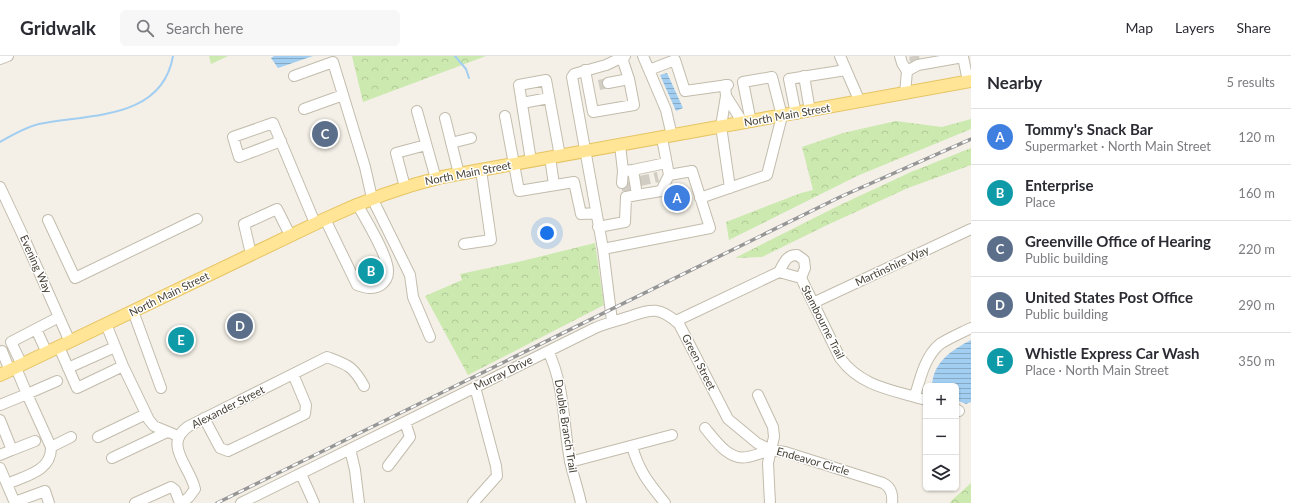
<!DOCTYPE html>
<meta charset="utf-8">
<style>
body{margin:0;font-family:Lato,sans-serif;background:#f7f7f7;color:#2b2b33}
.controls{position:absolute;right:12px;bottom:12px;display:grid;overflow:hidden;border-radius:6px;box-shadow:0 1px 3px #0004}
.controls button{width:36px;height:36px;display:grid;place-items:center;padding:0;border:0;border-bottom:1px solid #e1e1e2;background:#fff;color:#2b2b33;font:20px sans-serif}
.you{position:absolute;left:547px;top:177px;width:14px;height:14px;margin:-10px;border:3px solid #fff;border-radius:50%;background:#1a73e8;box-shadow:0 0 0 6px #1a73e833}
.badge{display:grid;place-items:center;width:26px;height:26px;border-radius:50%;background:#fd4115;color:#fff;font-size:13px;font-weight:700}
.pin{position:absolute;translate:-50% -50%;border:2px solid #fff;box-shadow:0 1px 4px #0006}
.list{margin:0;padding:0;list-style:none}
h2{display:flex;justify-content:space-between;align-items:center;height:52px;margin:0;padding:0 16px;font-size:17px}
h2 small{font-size:13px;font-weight:400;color:#7c7c81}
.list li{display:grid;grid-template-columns:26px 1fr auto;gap:12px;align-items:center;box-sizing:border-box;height:56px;padding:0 16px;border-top:1px solid #e1e1e2}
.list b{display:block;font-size:15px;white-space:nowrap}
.list p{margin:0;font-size:13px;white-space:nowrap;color:#7c7c81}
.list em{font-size:13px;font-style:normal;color:#7c7c81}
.icon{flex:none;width:22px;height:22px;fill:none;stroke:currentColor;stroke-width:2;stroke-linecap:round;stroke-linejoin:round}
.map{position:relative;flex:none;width:971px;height:447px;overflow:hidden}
header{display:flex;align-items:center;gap:24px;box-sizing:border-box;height:56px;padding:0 20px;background:#fff;border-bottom:1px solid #e1e1e2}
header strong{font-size:19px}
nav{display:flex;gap:22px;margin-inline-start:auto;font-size:14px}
.search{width:280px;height:36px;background:#f7f7f7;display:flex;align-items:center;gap:10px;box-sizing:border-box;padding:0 14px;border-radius:6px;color:#7c7c81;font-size:15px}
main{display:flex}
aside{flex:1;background:#fff}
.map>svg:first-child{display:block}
.forest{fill:url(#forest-crowns)}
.water{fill:url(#water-rules)}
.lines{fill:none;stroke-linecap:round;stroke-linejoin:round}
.stream{stroke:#a2cef1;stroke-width:2}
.minor-tunnel{stroke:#d1cdc4;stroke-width:10;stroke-dasharray:10 5;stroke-linecap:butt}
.minor-casing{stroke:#c2bcac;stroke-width:12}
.major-casing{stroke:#e6c463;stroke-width:14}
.minor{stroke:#fff;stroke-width:10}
.major{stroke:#ffe595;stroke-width:12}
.rail-casing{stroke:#969696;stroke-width:3.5}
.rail{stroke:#fff;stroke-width:2;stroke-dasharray:6;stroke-linecap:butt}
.labels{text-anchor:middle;stroke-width:3;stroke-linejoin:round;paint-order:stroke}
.street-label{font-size:11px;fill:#474136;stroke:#fff}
</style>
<header>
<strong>Gridwalk</strong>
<div class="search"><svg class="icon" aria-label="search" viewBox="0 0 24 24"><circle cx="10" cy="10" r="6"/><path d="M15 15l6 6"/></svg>Search here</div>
<nav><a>Map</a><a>Layers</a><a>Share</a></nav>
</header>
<main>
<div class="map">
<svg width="971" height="447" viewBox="0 0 971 447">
<defs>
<pattern id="forest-crowns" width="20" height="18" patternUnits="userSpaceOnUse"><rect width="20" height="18" fill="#cce9af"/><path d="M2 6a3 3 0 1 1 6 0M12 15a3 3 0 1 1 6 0" fill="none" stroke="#b1c997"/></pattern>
<pattern id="water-rules" width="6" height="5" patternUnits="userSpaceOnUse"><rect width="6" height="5" fill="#a2cef1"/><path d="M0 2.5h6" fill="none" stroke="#86a9c4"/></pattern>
</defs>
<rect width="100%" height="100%" fill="#f4f0e7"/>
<path class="forest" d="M 209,0 L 228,0 L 211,8 Z
M 352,0 L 486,0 L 363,46 Z
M 971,63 L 971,73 L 857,120 L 729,184 L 726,166 L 801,137 L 813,134 L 802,91 L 843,77 L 896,65 L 942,71 Z
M 971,92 L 971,109 L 908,132 L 825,170 L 762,201 L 735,202 L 840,149 L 911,116 Z
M 595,187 L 604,249 L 468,319 L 425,240 L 462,224 L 460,218 L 522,205 Z
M 971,427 L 971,447 L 950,447 L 951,445 Z"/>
<path class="water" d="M 274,0 L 313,0 L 278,12 L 271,2 Z
M 667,17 L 683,52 L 676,55 L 660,19 Z
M 971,284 L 971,346 L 966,348 L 956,344 L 956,330 L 932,330 C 933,306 952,294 971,284 Z"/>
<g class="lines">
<path class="stream" d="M 455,0 L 466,13 L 469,22
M 0,86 C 12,79 26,71 39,68 C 89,58 162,64 173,0"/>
<path class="minor-tunnel" d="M 914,0 L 915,6
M 599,29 L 608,27
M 640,125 L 658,121
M 626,126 L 627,135"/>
<g class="minor-casing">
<path id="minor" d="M 643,0 L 666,54 L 672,80
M 840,0 L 860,46
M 900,0 L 902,7 L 907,15
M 0,3 L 8,0
M 585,14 L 593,56 L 634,49 L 629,23 L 622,2
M 649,14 L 675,4 L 685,35 L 728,29
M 294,20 L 333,6 L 365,111 L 372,142 L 410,219 L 413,241 L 430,281
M 804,20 L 810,55
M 608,27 L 629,23
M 725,29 L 726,40 L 721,70 L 730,132
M 905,38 L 907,15 L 918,9 L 963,1 L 968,25
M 726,40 L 743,67
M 522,47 L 549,42
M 304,53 L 343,39
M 417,55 L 436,123
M 796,58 L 789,23 L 846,14
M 505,60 L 519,135 L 574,126 L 581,158 L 596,157
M 445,62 L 459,118
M 281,85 L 239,101 L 233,81 L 273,67 L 315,167
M 451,87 L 471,82
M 550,101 L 554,129
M 531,105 L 519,29 L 546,24 L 560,100
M 633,114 L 666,107
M 622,127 L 623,115
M 0,131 L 24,182 L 70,286
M 405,131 L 396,97 L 426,89
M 637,139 L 661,135 L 669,119
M 700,142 L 767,119 L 782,60 L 772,21 L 743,26 L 751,66
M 325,163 L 357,229 C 365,232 373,234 381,229 C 385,226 388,221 388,216 C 389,201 365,162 357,148
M 48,164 L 75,222 L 197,163
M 598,171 L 625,166 L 626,141 L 637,139 L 633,114 L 623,115 L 620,89
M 464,188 L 491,184 L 481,114
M 603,193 L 710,172 L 692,115 L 669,119 L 662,82
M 251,198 L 244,168 L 277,153 L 290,179
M 779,216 C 784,207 786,199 797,199 L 804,204 L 805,212 L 801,222
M 813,247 L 971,173
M 133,255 L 161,332
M 612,265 L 603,193 L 572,21 L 574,18 L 606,9 L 625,0
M 676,265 L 779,216 L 801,222 L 840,302 C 861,331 893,334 926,344
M 36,273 L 47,297
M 59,291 L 77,332 L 123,310 L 106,268
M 548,295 C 565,330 563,368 570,405 C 573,419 578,433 581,447
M 0,296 L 2,295 L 10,315
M 22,309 L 11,286 L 59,261
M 123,310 L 149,364 L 154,370 L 178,380
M 68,312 L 115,291
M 758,339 L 773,371 L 774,381 L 768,407 L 770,447
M 915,340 C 920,323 925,300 940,288 C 949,282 961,277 971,272
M 0,349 L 27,338 L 16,312
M 956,353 L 959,355
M 204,362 L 220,392 L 228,395 L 305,358 L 306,349 L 293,318
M 0,364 L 12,394 L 0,399
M 705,372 C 715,384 729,405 747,401 C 755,400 763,396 771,394
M 98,381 L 146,358
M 632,390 C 639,415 648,426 665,447
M 51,391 L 71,381
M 350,393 L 355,414 L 359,447
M 12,394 L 35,385
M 112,402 L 167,376
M 570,406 L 672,379
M 388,410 L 410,381 L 405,366
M 0,412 L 15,447
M 301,418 L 314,447
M 7,428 C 25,420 52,415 51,391 L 27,338 L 57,325
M 15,446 L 45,435 L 49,447
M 135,447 L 171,431 L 175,434 L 180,447
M 182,447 L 189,441 L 195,433 C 190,410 162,388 189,370 L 327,301 C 348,309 353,310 364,330
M 241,447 L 595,272 C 606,267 617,265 628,261 C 652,253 659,250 679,268 L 728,363 L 757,387 L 771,394 L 785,396 L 883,427 C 891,431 893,438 892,447
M 473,447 L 497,420 L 496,410 L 475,331"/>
</g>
<g class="major-casing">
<path id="major" d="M 0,319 L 325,163 C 363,145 401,131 442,121 L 971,25"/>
</g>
<use href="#minor" class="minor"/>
<use href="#major" class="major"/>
<g class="rail-casing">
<path id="rail" d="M 217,447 L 840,141 L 971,83"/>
</g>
<use href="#rail" class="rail"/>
</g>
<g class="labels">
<g class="street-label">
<text transform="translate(787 59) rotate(-10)" y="4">North Main Street</text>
<text transform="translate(468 117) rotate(-11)" y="4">North Main Street</text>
<text transform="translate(36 208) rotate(66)" y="4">Evening Way</text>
<text transform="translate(892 210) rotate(-25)" y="4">Martinshire Way</text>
<text transform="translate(169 238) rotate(-26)" y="4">North Main Street</text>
<text transform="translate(823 266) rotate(63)" y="4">Stambourne Trail</text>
<text transform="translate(699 306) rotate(63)" y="4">Green Street</text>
<text transform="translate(503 317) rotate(-26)" y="4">Murray Drive</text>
<text transform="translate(228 351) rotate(-27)" y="4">Alexander Street</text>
<text transform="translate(566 370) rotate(81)" y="4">Double Branch Trail</text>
<text transform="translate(813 405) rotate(16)" y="4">Endeavor Circle</text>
</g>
</g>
</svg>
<div class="controls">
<button>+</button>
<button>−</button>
<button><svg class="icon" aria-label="layers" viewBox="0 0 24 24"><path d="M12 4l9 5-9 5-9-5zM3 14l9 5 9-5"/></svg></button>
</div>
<div class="you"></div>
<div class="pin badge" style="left:677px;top:142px;background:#3f7fe0">A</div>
<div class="pin badge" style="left:371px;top:215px;background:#0f9aa8">B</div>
<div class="pin badge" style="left:325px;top:78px;background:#5c6f8a">C</div>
<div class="pin badge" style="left:240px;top:270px;background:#5c6f8a">D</div>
<div class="pin badge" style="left:181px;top:284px;background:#0f9aa8">E</div>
</div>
<aside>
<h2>Nearby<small>5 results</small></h2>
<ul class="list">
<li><span class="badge" style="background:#3f7fe0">A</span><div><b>Tommy's Snack Bar</b><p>Supermarket · North Main Street</p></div><em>120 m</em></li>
<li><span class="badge" style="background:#0f9aa8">B</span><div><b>Enterprise</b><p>Place</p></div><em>160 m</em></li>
<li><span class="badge" style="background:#5c6f8a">C</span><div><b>Greenville Office of Hearing</b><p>Public building</p></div><em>220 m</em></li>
<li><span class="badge" style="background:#5c6f8a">D</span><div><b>United States Post Office</b><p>Public building</p></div><em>290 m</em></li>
<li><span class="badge" style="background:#0f9aa8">E</span><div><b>Whistle Express Car Wash</b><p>Place · North Main Street</p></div><em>350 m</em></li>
</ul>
</aside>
</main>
